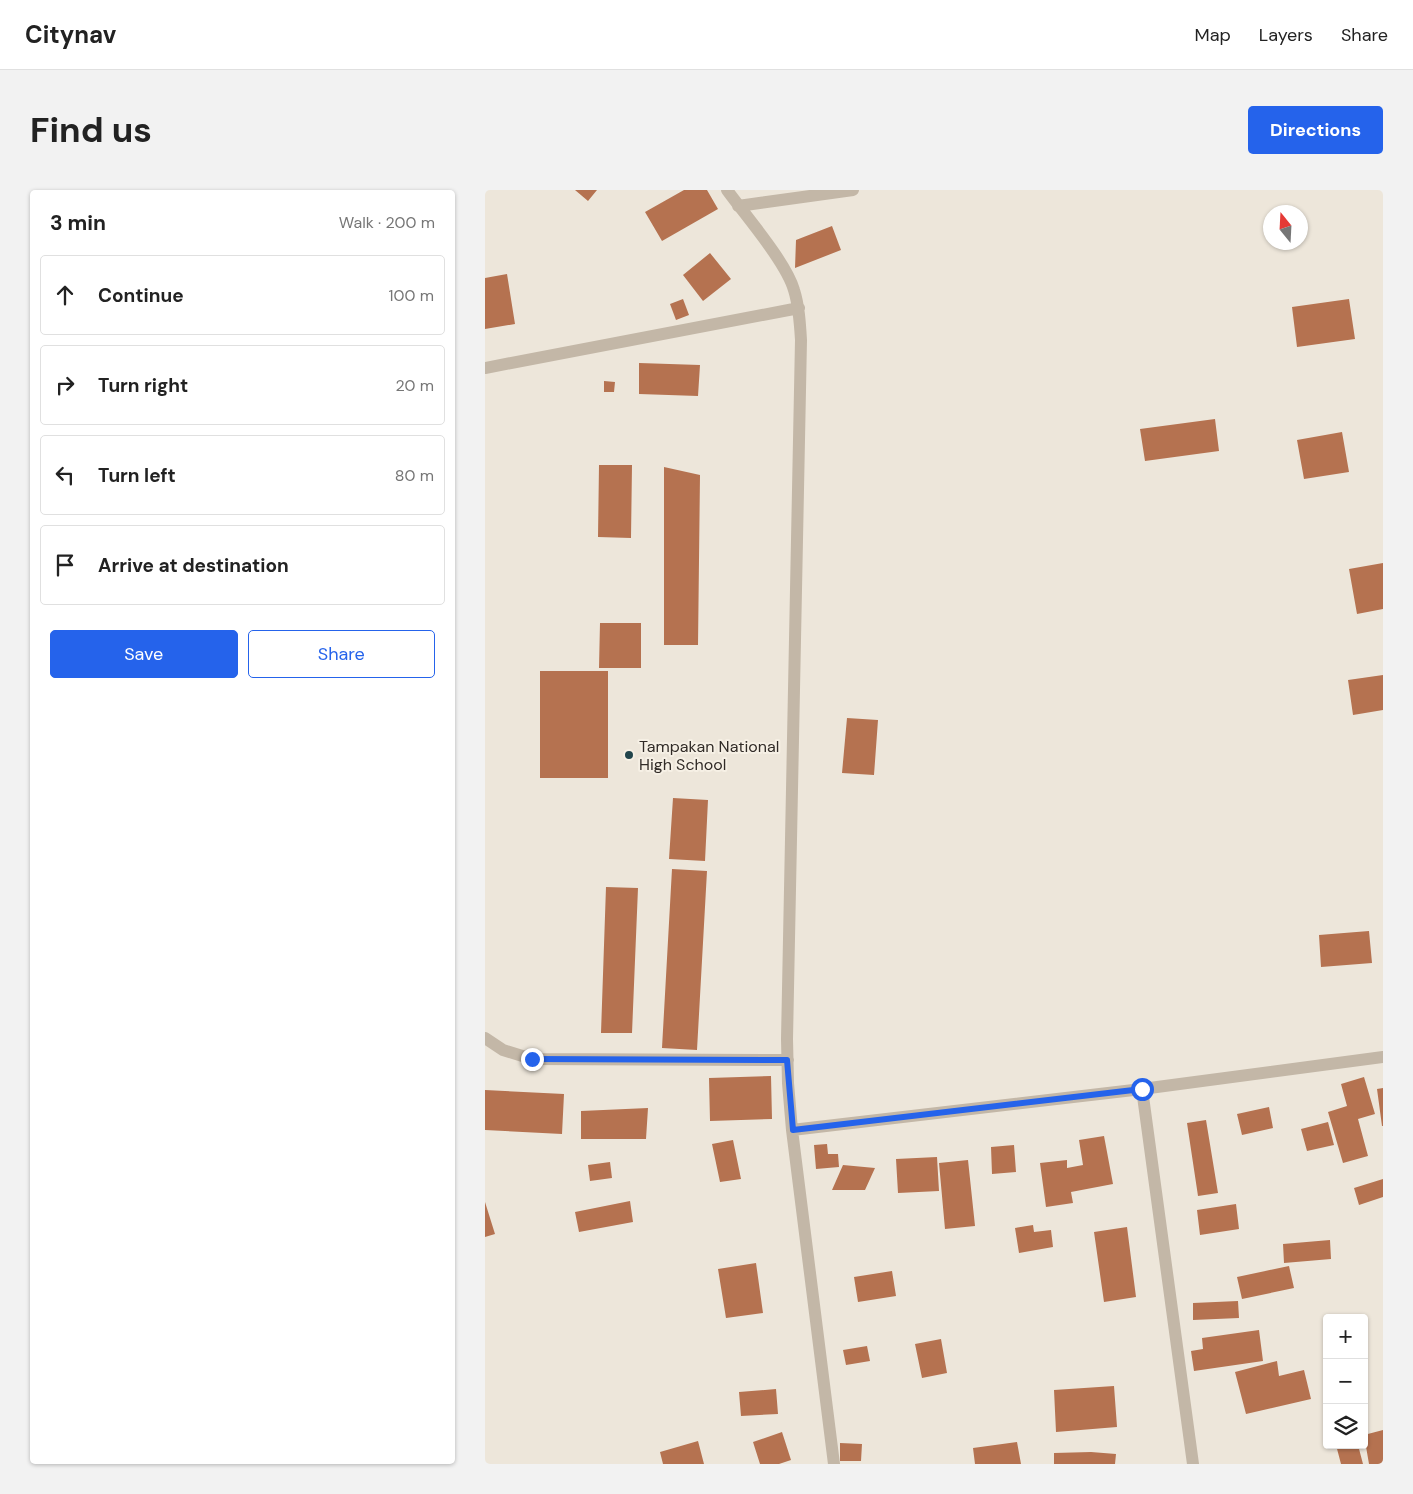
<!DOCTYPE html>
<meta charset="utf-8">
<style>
body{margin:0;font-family:"DM Sans",sans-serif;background:#f2f2f2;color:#222}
.controls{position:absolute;right:15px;bottom:15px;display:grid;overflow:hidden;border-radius:5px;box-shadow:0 1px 4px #0004}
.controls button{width:45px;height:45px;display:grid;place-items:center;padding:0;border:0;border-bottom:1px solid #e0e0e0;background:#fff;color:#222;font:25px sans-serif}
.compass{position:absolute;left:778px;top:15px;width:45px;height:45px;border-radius:50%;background:#fff;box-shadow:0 1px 4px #0004;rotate:342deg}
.stop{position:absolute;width:15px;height:15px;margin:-11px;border:4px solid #2563eb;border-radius:50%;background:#fff}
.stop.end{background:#2563eb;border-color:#fff;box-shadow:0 1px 5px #0008}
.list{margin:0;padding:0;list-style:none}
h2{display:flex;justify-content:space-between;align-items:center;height:65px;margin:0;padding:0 20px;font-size:21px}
h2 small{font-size:16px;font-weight:400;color:#767676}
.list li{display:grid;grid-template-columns:32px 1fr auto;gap:15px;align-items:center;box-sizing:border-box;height:80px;margin:0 10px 10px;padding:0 10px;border:1px solid #e0e0e0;border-radius:5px}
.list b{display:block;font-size:19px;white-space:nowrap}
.list em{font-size:16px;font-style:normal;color:#767676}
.actions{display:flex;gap:10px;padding:15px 20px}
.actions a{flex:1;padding:11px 0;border:1px solid #2563eb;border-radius:5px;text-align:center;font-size:18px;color:#2563eb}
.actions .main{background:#2563eb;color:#fff}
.icon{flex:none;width:28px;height:28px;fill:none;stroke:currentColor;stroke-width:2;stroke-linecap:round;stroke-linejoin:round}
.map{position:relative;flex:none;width:898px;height:1274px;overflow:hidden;border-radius:5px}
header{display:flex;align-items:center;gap:30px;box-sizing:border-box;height:70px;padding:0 25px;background:#fff;border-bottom:1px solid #e0e0e0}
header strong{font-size:24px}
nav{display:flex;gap:28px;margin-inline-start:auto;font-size:18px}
.intro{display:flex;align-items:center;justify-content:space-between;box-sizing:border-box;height:120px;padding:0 30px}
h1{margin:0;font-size:35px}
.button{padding:12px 22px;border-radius:5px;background:#2563eb;color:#fff;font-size:18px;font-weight:700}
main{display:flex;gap:30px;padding:0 30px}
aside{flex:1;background:#fff;border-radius:5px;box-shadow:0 1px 4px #0004}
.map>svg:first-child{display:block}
.building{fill:#b57250}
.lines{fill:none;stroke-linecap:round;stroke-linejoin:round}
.minor{stroke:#c3b7a7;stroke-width:12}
.route{stroke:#2563eb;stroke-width:6}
.poi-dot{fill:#22454c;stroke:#f6f0e5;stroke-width:2}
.labels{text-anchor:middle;stroke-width:4;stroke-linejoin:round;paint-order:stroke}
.poi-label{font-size:16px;fill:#312b27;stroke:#f6f0e5;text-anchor:start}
</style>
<header>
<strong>Citynav</strong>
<nav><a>Map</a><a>Layers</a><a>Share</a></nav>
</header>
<div class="intro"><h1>Find us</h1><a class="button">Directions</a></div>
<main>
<aside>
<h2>3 min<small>Walk · 200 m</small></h2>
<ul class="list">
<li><svg class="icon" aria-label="ahead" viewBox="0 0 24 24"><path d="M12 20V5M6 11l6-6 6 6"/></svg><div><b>Continue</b></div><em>100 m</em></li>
<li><svg class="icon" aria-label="right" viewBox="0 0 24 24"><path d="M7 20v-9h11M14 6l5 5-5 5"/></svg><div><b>Turn right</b></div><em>20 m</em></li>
<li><svg class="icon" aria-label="left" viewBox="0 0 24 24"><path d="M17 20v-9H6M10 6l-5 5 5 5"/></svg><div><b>Turn left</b></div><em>80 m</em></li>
<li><svg class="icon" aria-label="arrive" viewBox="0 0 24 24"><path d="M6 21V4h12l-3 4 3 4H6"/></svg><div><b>Arrive at destination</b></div></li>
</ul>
<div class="actions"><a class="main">Save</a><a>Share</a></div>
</aside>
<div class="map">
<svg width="898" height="1274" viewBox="0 0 898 1274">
<rect width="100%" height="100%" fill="#ede6da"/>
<path class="building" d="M 90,0 L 112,0 L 103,11 Z
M 199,0 L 222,0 L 233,19 L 177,51 L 160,22 Z
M 347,36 L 356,60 L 310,78 L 311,50 Z
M 225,63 L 246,89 L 218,111 L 198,85 Z
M 22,84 L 30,134 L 0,139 L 0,88 Z
M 198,109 L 204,125 L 191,130 L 185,114 Z
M 864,109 L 870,149 L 812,157 L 807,117 Z
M 154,173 L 215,175 L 213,206 L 154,204 Z
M 119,191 L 130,192 L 129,202 L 119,202 Z
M 730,229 L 734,261 L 660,271 L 655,239 Z
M 857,242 L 864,282 L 819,289 L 812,250 Z
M 114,275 L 147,275 L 146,348 L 113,347 Z
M 179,277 L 215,285 L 213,455 L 179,455 Z
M 898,373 L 898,419 L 872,424 L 864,379 Z
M 115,433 L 156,433 L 156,478 L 114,478 Z
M 55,481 L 123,481 L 123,588 L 55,588 Z
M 898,485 L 898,520 L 868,525 L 863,490 Z
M 362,528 L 393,530 L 389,585 L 357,583 Z
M 188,608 L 223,610 L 220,671 L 184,669 Z
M 187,679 L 222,681 L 212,860 L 177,858 Z
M 121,697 L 153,698 L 147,843 L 116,843 Z
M 884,741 L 887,773 L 836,777 L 834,745 Z
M 286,886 L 287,929 L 225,931 L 224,888 Z
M 879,887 L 890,924 L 873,929 L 883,966 L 858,973 L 843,922 L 862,916 L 856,894 Z
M 898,898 L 898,936 L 897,936 L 892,899 Z
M 0,900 L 79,904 L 77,944 L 0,940 Z
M 784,917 L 788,938 L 757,945 L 752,924 Z
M 163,918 L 161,949 L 96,949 L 96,921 Z
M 721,930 L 733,1003 L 713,1006 L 702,933 Z
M 843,932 L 849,955 L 822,961 L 816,939 Z
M 619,946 L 628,994 L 586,1002 L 588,1013 L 561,1017 L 555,973 L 582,970 L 582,978 L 598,975 L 594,950 Z
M 248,950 L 256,989 L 235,992 L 227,954 Z
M 342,954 L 343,964 L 353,964 L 354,977 L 331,979 L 329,955 Z
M 529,955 L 531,982 L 507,984 L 506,957 Z
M 452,967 L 454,1001 L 413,1003 L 411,969 Z
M 483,970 L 490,1036 L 460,1039 L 454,973 Z
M 125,972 L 127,988 L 105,991 L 103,975 Z
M 358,975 L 390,978 L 380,1000 L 347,1000 Z
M 898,989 L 898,1007 L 874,1015 L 869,998 Z
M 145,1011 L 148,1032 L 94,1042 L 90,1022 Z
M 0,1012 L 10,1044 L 0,1047 Z
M 751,1014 L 754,1039 L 715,1045 L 712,1020 Z
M 548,1035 L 549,1042 L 566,1040 L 568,1057 L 534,1063 L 530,1038 Z
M 642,1037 L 651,1107 L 619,1112 L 609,1042 Z
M 845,1050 L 846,1069 L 799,1073 L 798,1054 Z
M 271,1073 L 278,1123 L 241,1128 L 233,1079 Z
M 804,1076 L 809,1098 L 757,1109 L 752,1087 Z
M 407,1081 L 411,1106 L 373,1112 L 369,1087 Z
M 753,1111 L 754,1128 L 708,1130 L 708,1113 Z
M 774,1140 L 778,1171 L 709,1181 L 706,1161 L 718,1159 L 717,1148 Z
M 456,1149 L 462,1183 L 437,1188 L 430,1154 Z
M 382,1156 L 385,1171 L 361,1175 L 358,1160 Z
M 792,1171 L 794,1186 L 819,1180 L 826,1209 L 761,1224 L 750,1182 Z
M 629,1196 L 632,1237 L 571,1242 L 569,1200 Z
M 291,1199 L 293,1224 L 256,1226 L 254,1202 Z
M 898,1240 L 898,1274 L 884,1274 L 879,1245 Z
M 297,1242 L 306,1270 L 294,1274 L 275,1274 L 268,1252 Z
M 213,1251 L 219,1274 L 178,1274 L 175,1262 Z
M 532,1252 L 536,1274 L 490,1274 L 488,1258 Z
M 355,1253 L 377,1254 L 376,1271 L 355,1271 Z
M 851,1255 L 873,1255 L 878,1274 L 856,1274 Z
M 606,1262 L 631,1264 L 630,1274 L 569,1274 L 569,1263 Z"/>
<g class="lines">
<path class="minor" d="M 242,0 C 260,25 301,72 309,100 C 314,116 315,133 316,150 L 302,849 L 303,893 L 307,940
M 253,16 L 368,0
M 0,178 L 314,118
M 0,848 L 18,860 L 47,869 L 303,870
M 657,899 L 708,1274
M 349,1274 L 307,940 L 657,899 L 898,867"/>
</g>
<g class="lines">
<path class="route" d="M 47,869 L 302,870 L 308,940 L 657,899"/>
</g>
<circle class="poi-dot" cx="144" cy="565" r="5"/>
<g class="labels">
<g class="poi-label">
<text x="154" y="562">Tampakan National<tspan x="154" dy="18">High School</tspan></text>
</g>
</g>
</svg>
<div class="controls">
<button>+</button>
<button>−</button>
<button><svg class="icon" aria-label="layers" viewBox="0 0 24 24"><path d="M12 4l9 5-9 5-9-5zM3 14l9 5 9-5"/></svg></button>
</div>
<svg class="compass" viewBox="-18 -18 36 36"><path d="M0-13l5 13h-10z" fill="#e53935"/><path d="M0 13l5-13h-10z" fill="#767676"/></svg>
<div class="stop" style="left:657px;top:899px"></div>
<div class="stop end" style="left:47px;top:869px"></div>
</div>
</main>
